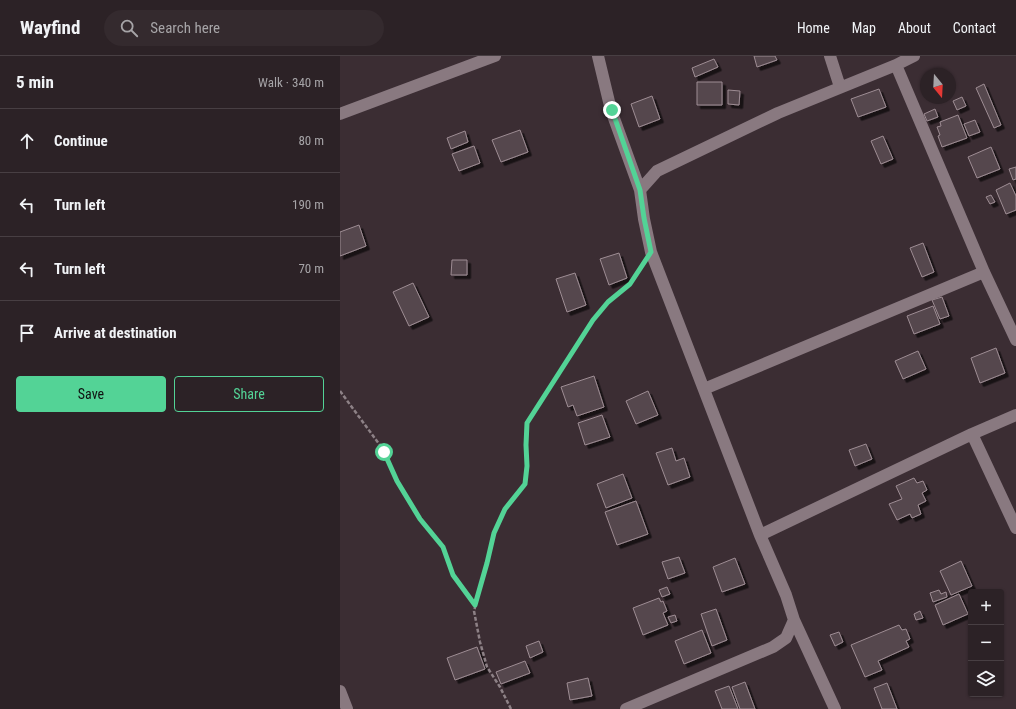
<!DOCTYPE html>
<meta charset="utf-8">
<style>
body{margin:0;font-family:"Roboto Condensed",sans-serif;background:#342a2e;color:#f1f3f6}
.controls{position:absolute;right:12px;bottom:12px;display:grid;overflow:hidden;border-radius:4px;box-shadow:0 1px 3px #0004}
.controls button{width:36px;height:36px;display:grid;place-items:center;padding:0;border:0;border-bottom:1px solid #483f43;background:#2c2226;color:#f1f3f6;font:20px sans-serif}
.compass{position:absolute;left:580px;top:12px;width:36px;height:36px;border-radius:50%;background:#2c2226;box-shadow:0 1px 3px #0004;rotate:162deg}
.stop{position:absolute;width:12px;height:12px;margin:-9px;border:3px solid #53d396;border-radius:50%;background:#fff}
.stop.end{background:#53d396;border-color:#fff;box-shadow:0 1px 4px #0008}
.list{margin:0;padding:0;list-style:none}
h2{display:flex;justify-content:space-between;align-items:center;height:52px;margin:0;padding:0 16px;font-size:17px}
h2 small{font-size:13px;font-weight:400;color:#a6a4a7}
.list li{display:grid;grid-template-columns:26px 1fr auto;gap:12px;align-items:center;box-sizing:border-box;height:64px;padding:0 16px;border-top:1px solid #483f43}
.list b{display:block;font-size:15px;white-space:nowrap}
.list em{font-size:13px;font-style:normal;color:#a6a4a7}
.actions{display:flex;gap:8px;padding:12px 16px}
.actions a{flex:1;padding:9px 0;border:1px solid #53d396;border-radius:4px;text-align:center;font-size:14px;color:#53d396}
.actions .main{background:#53d396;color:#111}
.icon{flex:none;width:22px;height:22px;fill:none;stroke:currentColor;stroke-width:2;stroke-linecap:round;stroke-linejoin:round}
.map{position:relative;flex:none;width:676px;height:653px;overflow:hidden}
header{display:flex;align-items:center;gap:24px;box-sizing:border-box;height:56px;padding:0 20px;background:#2c2226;border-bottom:1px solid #483f43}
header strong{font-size:19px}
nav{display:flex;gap:22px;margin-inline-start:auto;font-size:14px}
.search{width:280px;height:36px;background:#342a2e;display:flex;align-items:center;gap:10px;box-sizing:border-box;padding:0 14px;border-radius:22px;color:#a6a4a7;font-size:15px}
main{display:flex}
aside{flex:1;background:#2c2226}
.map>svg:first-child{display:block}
.building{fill:#55474d;stroke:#9e8d94;filter:url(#shadow)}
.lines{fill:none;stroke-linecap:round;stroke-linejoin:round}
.path{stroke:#8d8186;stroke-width:2.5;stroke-dasharray:4 2;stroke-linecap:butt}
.street{stroke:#897980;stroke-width:12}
.route{stroke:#53d396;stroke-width:5}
</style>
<header>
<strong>Wayfind</strong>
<div class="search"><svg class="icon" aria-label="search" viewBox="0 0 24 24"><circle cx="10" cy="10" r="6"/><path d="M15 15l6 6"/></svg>Search here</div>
<nav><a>Home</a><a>Map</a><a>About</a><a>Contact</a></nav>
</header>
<main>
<aside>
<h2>5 min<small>Walk · 340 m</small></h2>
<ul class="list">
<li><svg class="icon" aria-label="ahead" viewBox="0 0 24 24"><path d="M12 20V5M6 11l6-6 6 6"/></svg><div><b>Continue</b></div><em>80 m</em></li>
<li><svg class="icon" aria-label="left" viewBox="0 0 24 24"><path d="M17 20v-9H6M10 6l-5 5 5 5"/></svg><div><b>Turn left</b></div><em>190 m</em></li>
<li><svg class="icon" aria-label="left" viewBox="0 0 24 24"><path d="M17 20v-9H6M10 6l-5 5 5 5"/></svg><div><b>Turn left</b></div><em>70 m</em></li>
<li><svg class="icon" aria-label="arrive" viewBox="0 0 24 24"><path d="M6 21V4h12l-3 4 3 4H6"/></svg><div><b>Arrive at destination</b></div></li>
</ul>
<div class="actions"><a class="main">Save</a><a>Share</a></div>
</aside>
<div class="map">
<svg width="676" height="653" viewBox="0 0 676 653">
<defs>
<filter id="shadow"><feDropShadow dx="3.5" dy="3.5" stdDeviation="0" flood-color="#0009"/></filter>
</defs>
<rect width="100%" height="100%" fill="#3b2d33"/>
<path class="building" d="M 414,0 L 435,0 L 437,4 L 417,11 Z
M 374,3 L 378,11 L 355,21 L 352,12 Z
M 357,26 L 382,26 L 382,49 L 357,49 Z
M 644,28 L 661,69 L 654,72 L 636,32 Z
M 539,33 L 546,51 L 518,61 L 511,43 Z
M 388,34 L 400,35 L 399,49 L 388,48 Z
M 312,40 L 320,63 L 299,71 L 291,48 Z
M 622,41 L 626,50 L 617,54 L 613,45 Z
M 595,53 L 598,61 L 587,65 L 584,58 Z
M 618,59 L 627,82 L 602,91 L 598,80 L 600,79 L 597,71 L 601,70 L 600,66 Z
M 635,64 L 640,76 L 629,80 L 624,68 Z
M 180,74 L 188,96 L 161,106 L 152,84 Z
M 125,75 L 128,86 L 111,93 L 107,82 Z
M 543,80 L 553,103 L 541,108 L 531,85 Z
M 134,90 L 140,107 L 119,115 L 112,98 Z
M 651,91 L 660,113 L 637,122 L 628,101 Z
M 676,111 L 676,123 L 673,124 L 669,113 Z
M 670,127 L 676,140 L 676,154 L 666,158 L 656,134 Z
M 651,139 L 655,146 L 650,148 L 646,141 Z
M 19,169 L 26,190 L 0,200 L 0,176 Z
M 583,187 L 594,216 L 582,221 L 570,192 Z
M 279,197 L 287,222 L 269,229 L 260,203 Z
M 112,204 L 127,204 L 127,219 L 111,219 Z
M 235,217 L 246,249 L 227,256 L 216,223 Z
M 73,227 L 89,261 L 69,270 L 53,236 Z
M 602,241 L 609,260 L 600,263 L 592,244 Z
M 593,250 L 600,268 L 574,278 L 567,260 Z
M 656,292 L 665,317 L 640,327 L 631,302 Z
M 578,295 L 586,313 L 563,323 L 555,305 Z
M 254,320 L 264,351 L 237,360 L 233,349 L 228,351 L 221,331 Z
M 308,335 L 318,359 L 296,368 L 286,345 Z
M 262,359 L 270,381 L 245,389 L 238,367 Z
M 526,388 L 532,403 L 515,410 L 509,394 Z
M 332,392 L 336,405 L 344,402 L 350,421 L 328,429 L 316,397 Z
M 283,418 L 292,442 L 266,452 L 257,428 Z
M 574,422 L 577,427 L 583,425 L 587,434 L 582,437 L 586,445 L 578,449 L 581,458 L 572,462 L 570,458 L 557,464 L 549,448 L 562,443 L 556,430 Z
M 296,445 L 308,478 L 277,489 L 265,456 Z
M 339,501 L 345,517 L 328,523 L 322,506 Z
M 395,502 L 405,528 L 382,536 L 373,511 Z
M 621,505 L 632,530 L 611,539 L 600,515 Z
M 327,531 L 330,538 L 322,541 L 319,534 Z
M 599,534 L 601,538 L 606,536 L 607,541 L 593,546 L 590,537 Z
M 619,538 L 628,558 L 603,569 L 595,549 Z
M 319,542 L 321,546 L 323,545 L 327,555 L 323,557 L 328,569 L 303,579 L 293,552 Z
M 376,553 L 387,584 L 372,590 L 361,558 Z
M 580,555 L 583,562 L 576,564 L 574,558 Z
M 335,559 L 337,565 L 331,567 L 328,561 Z
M 559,569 L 562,574 L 566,573 L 570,583 L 566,585 L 569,591 L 538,605 L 542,614 L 525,621 L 511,589 Z
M 362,574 L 371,597 L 344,608 L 335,585 Z
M 499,576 L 503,586 L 495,590 L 490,579 Z
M 199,585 L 203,596 L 190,602 L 186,590 Z
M 137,591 L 145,613 L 115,624 L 107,602 Z
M 185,605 L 190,617 L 161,628 L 156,616 Z
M 248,622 L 252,640 L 230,644 L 227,627 Z
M 405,626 L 415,653 L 400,653 L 392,631 Z
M 547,627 L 557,653 L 542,653 L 534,632 Z
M 389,630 L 398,653 L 382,653 L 375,635 Z"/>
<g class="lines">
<path class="path" d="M 0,335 L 45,396 L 57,425 L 80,463 L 103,491 L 113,519 L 135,549
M 171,653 L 160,631 L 147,611 L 140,586 L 134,555 L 147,507 L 154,477 L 165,453 L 185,428 L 187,410 L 186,389 L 187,367 L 253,264 L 268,246 L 290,228 L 302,209"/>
<path class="street" d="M 258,0 L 271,54 L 300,134
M 490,0 L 500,31
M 556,9 L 644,216 L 676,284
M 0,58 L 155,0
M 364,333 L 644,216
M 632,378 L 676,472
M 420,479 L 632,378 L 676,359
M 454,564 L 495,653
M 0,635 L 7,653
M 286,653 L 433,591 L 446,582 L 454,564 L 446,539 L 420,479 L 311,196 L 304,163 L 300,134 L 317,115 L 438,57 L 556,9 L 574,0"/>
</g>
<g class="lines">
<path class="route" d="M 44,396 L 57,425 L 80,463 L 103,491 L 113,519 L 135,549 L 147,507 L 154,477 L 165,453 L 185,428 L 187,410 L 186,389 L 187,367 L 253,264 L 268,246 L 290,228 L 311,196 L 304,162 L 300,134 L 272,54"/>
</g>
</svg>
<div class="controls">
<button>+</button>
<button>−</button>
<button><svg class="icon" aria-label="layers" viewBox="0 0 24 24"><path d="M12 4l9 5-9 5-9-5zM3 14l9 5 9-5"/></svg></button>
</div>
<svg class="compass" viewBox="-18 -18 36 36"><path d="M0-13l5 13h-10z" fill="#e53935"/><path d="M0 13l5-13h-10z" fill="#a6a4a7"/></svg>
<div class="stop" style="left:44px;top:396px"></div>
<div class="stop end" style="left:272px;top:54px"></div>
</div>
</main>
